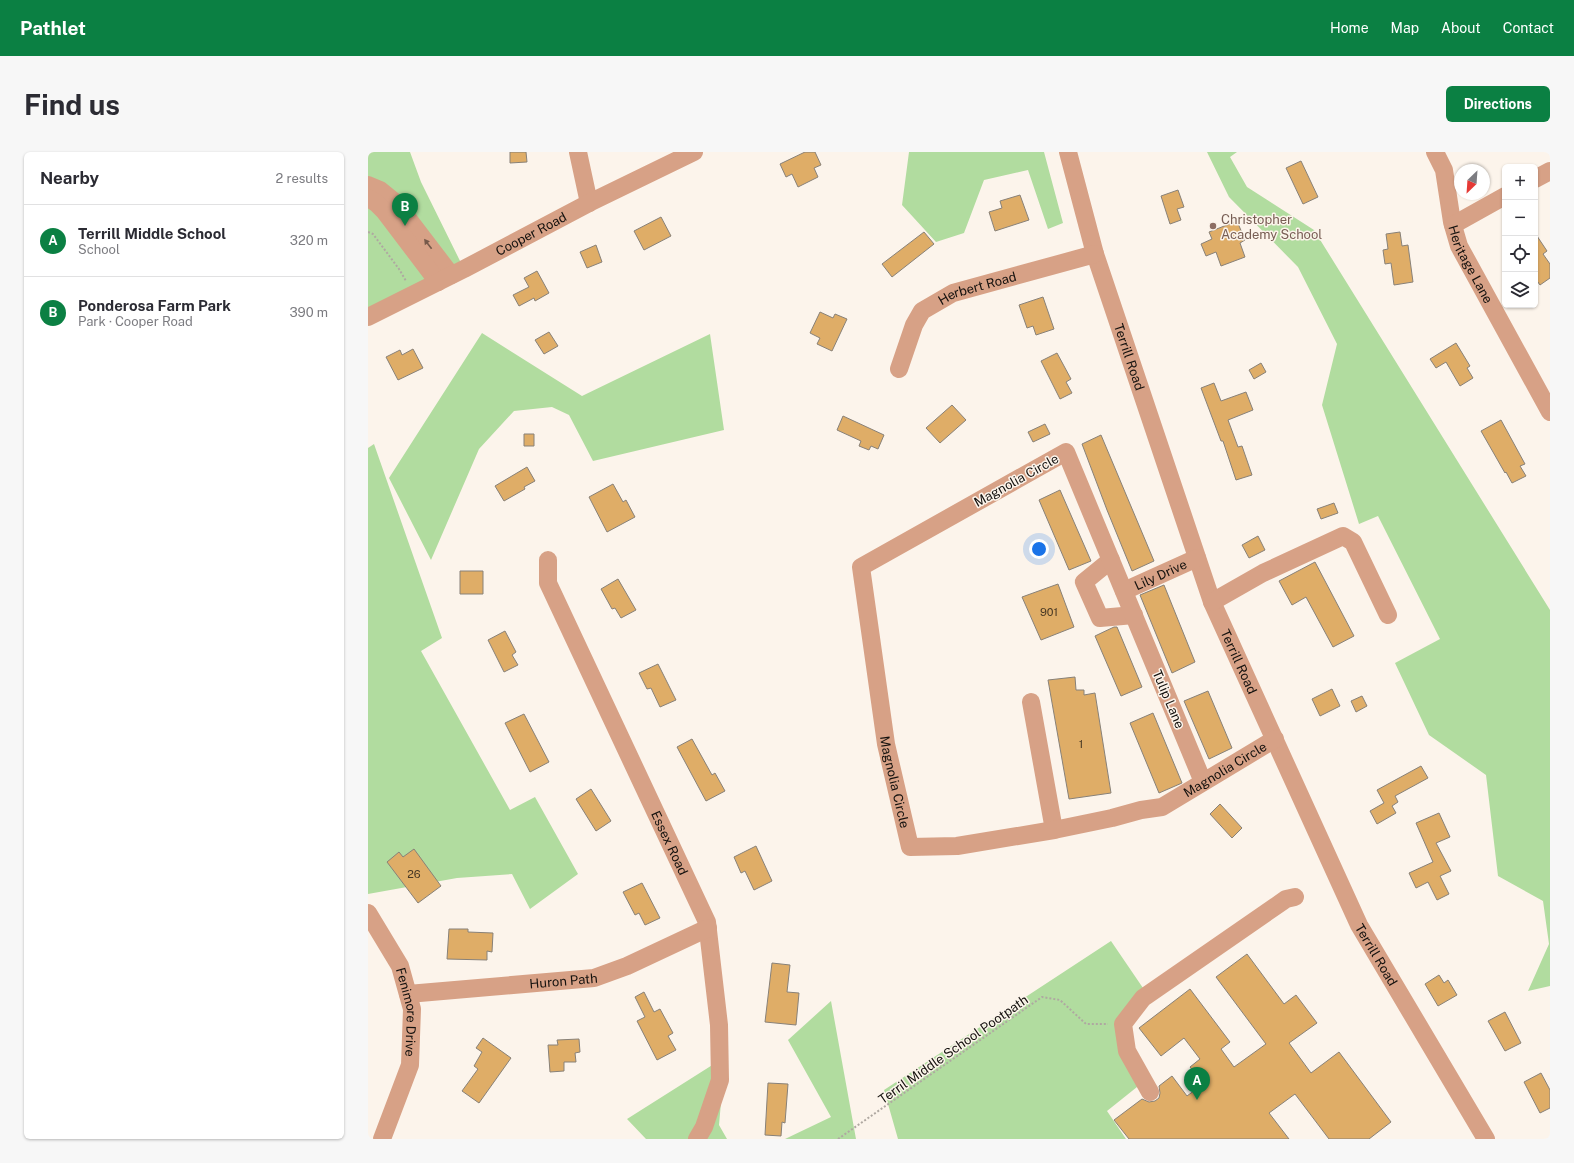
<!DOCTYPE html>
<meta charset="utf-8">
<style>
body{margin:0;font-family:"Public Sans",sans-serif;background:#f7f7f7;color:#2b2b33}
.controls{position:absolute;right:12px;top:12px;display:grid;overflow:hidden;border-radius:6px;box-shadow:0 1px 3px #0004}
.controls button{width:36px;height:36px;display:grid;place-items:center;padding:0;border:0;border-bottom:1px solid #e1e1e2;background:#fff;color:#2b2b33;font:20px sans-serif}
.compass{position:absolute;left:1086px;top:12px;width:36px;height:36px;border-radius:50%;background:#fff;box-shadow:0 1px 3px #0004;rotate:205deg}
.you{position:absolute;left:671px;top:397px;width:14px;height:14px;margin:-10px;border:3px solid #fff;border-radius:50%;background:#1a73e8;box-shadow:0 0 0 6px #1a73e833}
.badge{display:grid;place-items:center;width:26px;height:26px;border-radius:50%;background:#0b8043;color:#fff;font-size:13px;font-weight:700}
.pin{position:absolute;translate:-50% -33px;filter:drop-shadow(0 1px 2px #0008)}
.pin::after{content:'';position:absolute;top:21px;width:14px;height:12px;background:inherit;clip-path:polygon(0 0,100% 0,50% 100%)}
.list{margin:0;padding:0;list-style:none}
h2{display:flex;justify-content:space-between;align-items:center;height:52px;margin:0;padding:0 16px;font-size:17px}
h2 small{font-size:13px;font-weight:400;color:#7c7c81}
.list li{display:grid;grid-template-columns:26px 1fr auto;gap:12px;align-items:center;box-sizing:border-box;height:72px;padding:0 16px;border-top:1px solid #e1e1e2}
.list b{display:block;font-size:15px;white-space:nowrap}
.list p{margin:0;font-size:13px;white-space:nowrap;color:#7c7c81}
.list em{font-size:13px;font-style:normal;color:#7c7c81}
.icon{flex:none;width:22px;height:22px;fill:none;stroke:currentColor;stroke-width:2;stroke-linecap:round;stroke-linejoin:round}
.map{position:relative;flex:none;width:1182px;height:987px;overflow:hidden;border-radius:6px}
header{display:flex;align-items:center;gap:24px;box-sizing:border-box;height:56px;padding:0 20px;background:#0b8043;color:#fff}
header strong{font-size:19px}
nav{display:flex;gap:22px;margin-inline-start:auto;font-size:14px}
.intro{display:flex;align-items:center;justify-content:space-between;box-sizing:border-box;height:96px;padding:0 24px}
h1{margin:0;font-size:28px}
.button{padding:10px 18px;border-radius:6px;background:#0b8043;color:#fff;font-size:14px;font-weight:700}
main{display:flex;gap:24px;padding:0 24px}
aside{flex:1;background:#fff;border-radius:6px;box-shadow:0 1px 3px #0004}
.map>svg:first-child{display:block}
.green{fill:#b1dc9f}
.building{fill:#dfad67;stroke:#888178}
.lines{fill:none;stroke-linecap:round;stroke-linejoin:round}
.path{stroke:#afa8a1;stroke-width:2;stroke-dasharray:2 2;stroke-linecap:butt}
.minor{stroke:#d7a186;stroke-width:18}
.oneway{fill:#76594a}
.education-dot{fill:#8d6e63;stroke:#fcf4eb;stroke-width:1.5}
.labels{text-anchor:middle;stroke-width:3;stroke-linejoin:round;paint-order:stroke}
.number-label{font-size:11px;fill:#473824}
.education-label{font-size:13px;fill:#785e54;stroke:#fcf4eb;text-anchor:start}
.street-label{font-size:13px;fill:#14110e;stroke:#fcf4eb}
</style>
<header>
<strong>Pathlet</strong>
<nav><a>Home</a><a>Map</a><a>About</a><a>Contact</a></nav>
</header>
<div class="intro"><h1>Find us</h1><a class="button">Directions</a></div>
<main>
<aside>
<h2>Nearby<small>2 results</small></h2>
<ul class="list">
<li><span class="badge">A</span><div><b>Terrill Middle School</b><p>School</p></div><em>320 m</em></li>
<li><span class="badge">B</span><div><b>Ponderosa Farm Park</b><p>Park · Cooper Road</p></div><em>390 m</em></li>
</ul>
</aside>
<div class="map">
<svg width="1182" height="987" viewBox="0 0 1182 987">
<rect width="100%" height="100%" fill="#fcf4eb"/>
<path class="green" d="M 0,0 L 42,0 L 53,30 L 96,117 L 0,165 Z
M 541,0 L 676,0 L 695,71 L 680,77 L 660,18 L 616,28 L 596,81 L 568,90 L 534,53 Z
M 839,0 L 869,0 L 862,5 L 879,35 L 946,78 L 1182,458 L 1182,834 L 1160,839 L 1181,792 L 1175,749 L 1130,724 L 1118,623 L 1061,583 L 1027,511 L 1072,487 L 1010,364 L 991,372 L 954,253 L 969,192 L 930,115 L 861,45 Z
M 114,181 L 214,244 L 342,182 L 356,278 L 225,309 L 201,263 L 184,255 L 146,259 L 111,297 L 63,408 L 21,326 Z
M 6,292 L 74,486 L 53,499 L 142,658 L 167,645 L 210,722 L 162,757 L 144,722 L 89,726 L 0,742 L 0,296 Z
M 743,789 L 775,836 L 748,878 L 774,931 L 739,959 L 758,987 L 530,987 L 516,938 Z
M 463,849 L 488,987 L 417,987 L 463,965 L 420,888 Z
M 357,905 L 351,973 L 359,987 L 278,987 L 259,967 Z"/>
<path class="building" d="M 142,0 L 158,0 L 159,10 L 142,11 Z
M 437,0 L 447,0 L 453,13 L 446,16 L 450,25 L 430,35 L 424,22 L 418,25 L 412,12 Z
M 933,9 L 950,45 L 935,52 L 918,16 Z
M 810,38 L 816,55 L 809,57 L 813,68 L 802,72 L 793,44 Z
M 652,43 L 661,68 L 627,79 L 621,60 L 634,56 L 632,49 Z
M 293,65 L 303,84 L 276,98 L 266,79 Z
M 869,69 L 877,88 L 872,91 L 877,105 L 853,114 L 848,100 L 838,104 L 833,92 L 844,87 L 841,80 Z
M 556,80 L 566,92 L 524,125 L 514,112 Z
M 1032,80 L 1034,94 L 1040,93 L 1045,130 L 1026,133 L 1023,111 L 1017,112 L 1015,98 L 1020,97 L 1018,82 Z
M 1167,81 L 1179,99 L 1175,102 L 1182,112 L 1182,126 L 1172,133 L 1167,126 Z
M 228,93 L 234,110 L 219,116 L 212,100 Z
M 169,119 L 181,141 L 167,149 L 166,146 L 151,154 L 145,143 L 161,135 L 156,126 Z
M 675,145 L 686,177 L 668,183 L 665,174 L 659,176 L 651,153 Z
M 452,160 L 465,166 L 467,162 L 479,167 L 464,199 L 449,192 L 452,186 L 442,181 Z
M 181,180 L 190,194 L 176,202 L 167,188 Z
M 1088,191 L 1102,214 L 1099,216 L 1105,226 L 1092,234 L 1078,210 L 1068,216 L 1062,207 Z
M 45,197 L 55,216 L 30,228 L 18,205 L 32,198 L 34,203 Z
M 689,201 L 703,227 L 698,230 L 704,241 L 692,247 L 673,209 Z
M 893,211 L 898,220 L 886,227 L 881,218 Z
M 846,231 L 853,249 L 878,240 L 885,258 L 860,268 L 870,295 L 874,294 L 884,323 L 868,328 L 855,289 L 853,289 L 833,236 Z
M 584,253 L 598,268 L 572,291 L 558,276 Z
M 475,264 L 516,283 L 510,297 L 503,294 L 501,298 L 491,294 L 493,289 L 469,278 Z
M 1133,268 L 1157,312 L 1152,314 L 1158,324 L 1144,331 L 1138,320 L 1137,321 L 1113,279 Z
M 677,272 L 682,282 L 665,290 L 660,280 Z
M 156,282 L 166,282 L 166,294 L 156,294 Z
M 733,283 L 786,409 L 764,419 L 739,358 L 714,292 Z
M 159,315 L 167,329 L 156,335 L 157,337 L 136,349 L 127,334 Z
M 245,332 L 255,350 L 258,348 L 267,365 L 239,380 L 221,345 Z
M 692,338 L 723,409 L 701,418 L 671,348 Z
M 966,351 L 970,361 L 953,367 L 949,357 Z
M 890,384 L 897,398 L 881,406 L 874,393 Z
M 947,410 L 986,484 L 965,495 L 938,445 L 924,453 L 911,429 Z
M 92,419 L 115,419 L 115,442 L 92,442 Z
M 250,427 L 268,458 L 253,466 L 247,456 L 244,457 L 233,437 Z
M 690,432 L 706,475 L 673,488 L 654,445 Z
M 796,433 L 827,510 L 804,521 L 772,443 Z
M 746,475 L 749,475 L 774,535 L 753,544 L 727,484 Z
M 137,479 L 148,500 L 144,503 L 150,513 L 136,520 L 120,488 Z
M 290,512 L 308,548 L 292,555 L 283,536 L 279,537 L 271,521 Z
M 707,525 L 708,538 L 716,538 L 716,543 L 727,541 L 743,641 L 701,647 L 680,528 Z
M 964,537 L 972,554 L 952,564 L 944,547 Z
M 840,539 L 864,596 L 841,607 L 816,549 Z
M 994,544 L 999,554 L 988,560 L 983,549 Z
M 785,561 L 814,631 L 791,641 L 762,571 Z
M 156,562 L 181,610 L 162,620 L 137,571 Z
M 324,587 L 344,623 L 347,621 L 357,639 L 338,649 L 309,595 Z
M 1053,614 L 1060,626 L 1027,644 L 1030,650 L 1024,654 L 1028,661 L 1009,672 L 1002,659 L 1016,651 L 1009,638 Z
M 223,637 L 243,669 L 228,679 L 208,647 Z
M 852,652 L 874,676 L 864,686 L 842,662 Z
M 1071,661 L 1082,685 L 1068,691 L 1083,719 L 1072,724 L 1081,742 L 1069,748 L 1060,730 L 1048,736 L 1041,721 L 1065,710 L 1048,671 Z
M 388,694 L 404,729 L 386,738 L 377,719 L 373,721 L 366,705 Z
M 46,697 L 73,734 L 50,751 L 19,710 L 31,700 L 35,705 Z
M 274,731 L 292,766 L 277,773 L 271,761 L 267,763 L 255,740 Z
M 81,777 L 100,777 L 100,780 L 125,781 L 124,800 L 119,799 L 119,808 L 79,807 Z
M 879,802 L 916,852 L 928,843 L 949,871 L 921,891 L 943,921 L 971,900 L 1023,970 L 1001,987 L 961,987 L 927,942 L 901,961 L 921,987 L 761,987 L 746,968 L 774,947 L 781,950 L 787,949 L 791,946 L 792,941 L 791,934 L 804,924 L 819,944 L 835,932 L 822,915 L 832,907 L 816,886 L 793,904 L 771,876 L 822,837 L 862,890 L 853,897 L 866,915 L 898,892 L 848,825 Z
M 404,811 L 422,813 L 419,840 L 431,841 L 428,873 L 397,870 Z
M 1071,823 L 1076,831 L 1080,828 L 1089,843 L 1070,854 L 1057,832 Z
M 276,840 L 286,860 L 292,857 L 305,881 L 300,884 L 308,898 L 289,908 L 269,869 L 277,865 L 267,845 Z
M 1137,860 L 1153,891 L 1137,899 L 1120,869 Z
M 115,886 L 143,906 L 111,951 L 94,939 L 110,917 L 106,914 L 114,900 L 108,896 Z
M 211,887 L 212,900 L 207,901 L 208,910 L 196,910 L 196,919 L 182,920 L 180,893 L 190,893 L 189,888 Z
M 1173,921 L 1182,938 L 1182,956 L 1172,961 L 1156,930 Z
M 400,931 L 420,932 L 417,971 L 414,970 L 413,984 L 397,983 Z"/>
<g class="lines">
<path class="path" d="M 0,80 L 5,82 L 31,117 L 38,129
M 470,987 L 674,845 L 692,848 L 718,872 L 740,872"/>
<g class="minor">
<path d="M 210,0 L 221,51"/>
<path id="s1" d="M 700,0 L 727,102 L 844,450 L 991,773 L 1118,987"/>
<path id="s2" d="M 1067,0 L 1076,18 L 1084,70 L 1091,94 L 1182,260"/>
<path d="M 1167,27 L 1182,19"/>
<path d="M 0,33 L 12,38 L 28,51 L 83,123"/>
<path d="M 0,46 L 8,51 L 17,60 L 70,130"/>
<path d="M 1085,73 L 1137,44"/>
<path id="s3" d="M 0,165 L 96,117 L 221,51 L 326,0"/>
<path id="s4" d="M 531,217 L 546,173 L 554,159 L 585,141 L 727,102"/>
<path id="s5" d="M 180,408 L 180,431 L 339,770 L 351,873 L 352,928 L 336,975 L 329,987"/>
<path d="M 743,408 L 716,430 L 732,466 L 766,463"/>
<path id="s6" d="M 756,439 L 829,406"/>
<path d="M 844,450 L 895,421 L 975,384 L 985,390 L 1020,463"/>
<path d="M 663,550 L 686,678"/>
<path id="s7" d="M 835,630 L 698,300 L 493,415 L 518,592 L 542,695 L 589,694 L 686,678 L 744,666 L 773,658 L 794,655 L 907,587"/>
<path id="s8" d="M 0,761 L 32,814 L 44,857 L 42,913 L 14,987"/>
<path id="s9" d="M 40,842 L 226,826 L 259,814 L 340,776"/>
<path d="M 782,940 L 759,899 L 755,872 L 775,846 L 918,747 L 927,745"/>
</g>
</g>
<defs><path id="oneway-solid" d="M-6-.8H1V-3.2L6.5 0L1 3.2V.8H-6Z"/></defs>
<use class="oneway" href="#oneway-solid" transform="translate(60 92) rotate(-127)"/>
<circle class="education-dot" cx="845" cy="74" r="4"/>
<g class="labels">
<g class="number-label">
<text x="681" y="464">901</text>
<text x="713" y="596">1</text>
<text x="46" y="726">26</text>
</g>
<g class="education-label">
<text x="853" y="72">Christopher<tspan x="853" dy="15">Academy School</tspan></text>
</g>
<g class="street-label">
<text dy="5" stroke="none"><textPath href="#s3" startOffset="183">Cooper Road</textPath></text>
<text dy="5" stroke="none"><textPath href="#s2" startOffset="119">Heritage Lane</textPath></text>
<text dy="5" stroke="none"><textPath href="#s4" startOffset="123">Herbert Road</textPath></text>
<text dy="5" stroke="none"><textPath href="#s1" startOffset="214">Terrill Road</textPath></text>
<text transform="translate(648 328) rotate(-29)" y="5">Magnolia Circle</text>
<text dy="5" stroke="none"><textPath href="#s6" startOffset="40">Lily Drive</textPath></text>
<text dy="5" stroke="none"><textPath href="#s1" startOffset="538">Terrill Road</textPath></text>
<text transform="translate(801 547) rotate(67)" y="5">Tulip Lane</text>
<text dy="5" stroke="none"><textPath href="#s7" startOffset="1206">Magnolia Circle</textPath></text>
<text dy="5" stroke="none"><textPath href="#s7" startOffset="810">Magnolia Circle</textPath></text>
<text dy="5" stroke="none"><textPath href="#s5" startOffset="310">Essex Road</textPath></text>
<text dy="5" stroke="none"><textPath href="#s1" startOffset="862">Terrill Road</textPath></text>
<text dy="5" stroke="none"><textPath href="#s9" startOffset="156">Huron Path</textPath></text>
<text dy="5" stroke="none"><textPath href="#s8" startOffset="109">Fenimore Drive</textPath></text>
<text transform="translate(585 897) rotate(-35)" y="5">Terril Middle School Pootpath</text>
</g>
</g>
</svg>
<div class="controls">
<button>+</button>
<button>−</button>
<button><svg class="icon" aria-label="locate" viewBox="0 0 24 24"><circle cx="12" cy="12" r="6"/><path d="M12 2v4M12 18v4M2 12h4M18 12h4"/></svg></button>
<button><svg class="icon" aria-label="layers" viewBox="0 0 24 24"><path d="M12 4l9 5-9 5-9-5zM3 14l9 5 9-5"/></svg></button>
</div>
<svg class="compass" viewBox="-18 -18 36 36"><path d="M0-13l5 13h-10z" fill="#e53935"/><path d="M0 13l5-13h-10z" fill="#7c7c81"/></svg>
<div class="you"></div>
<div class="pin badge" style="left:829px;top:948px">A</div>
<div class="pin badge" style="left:37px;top:74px">B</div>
</div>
</main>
